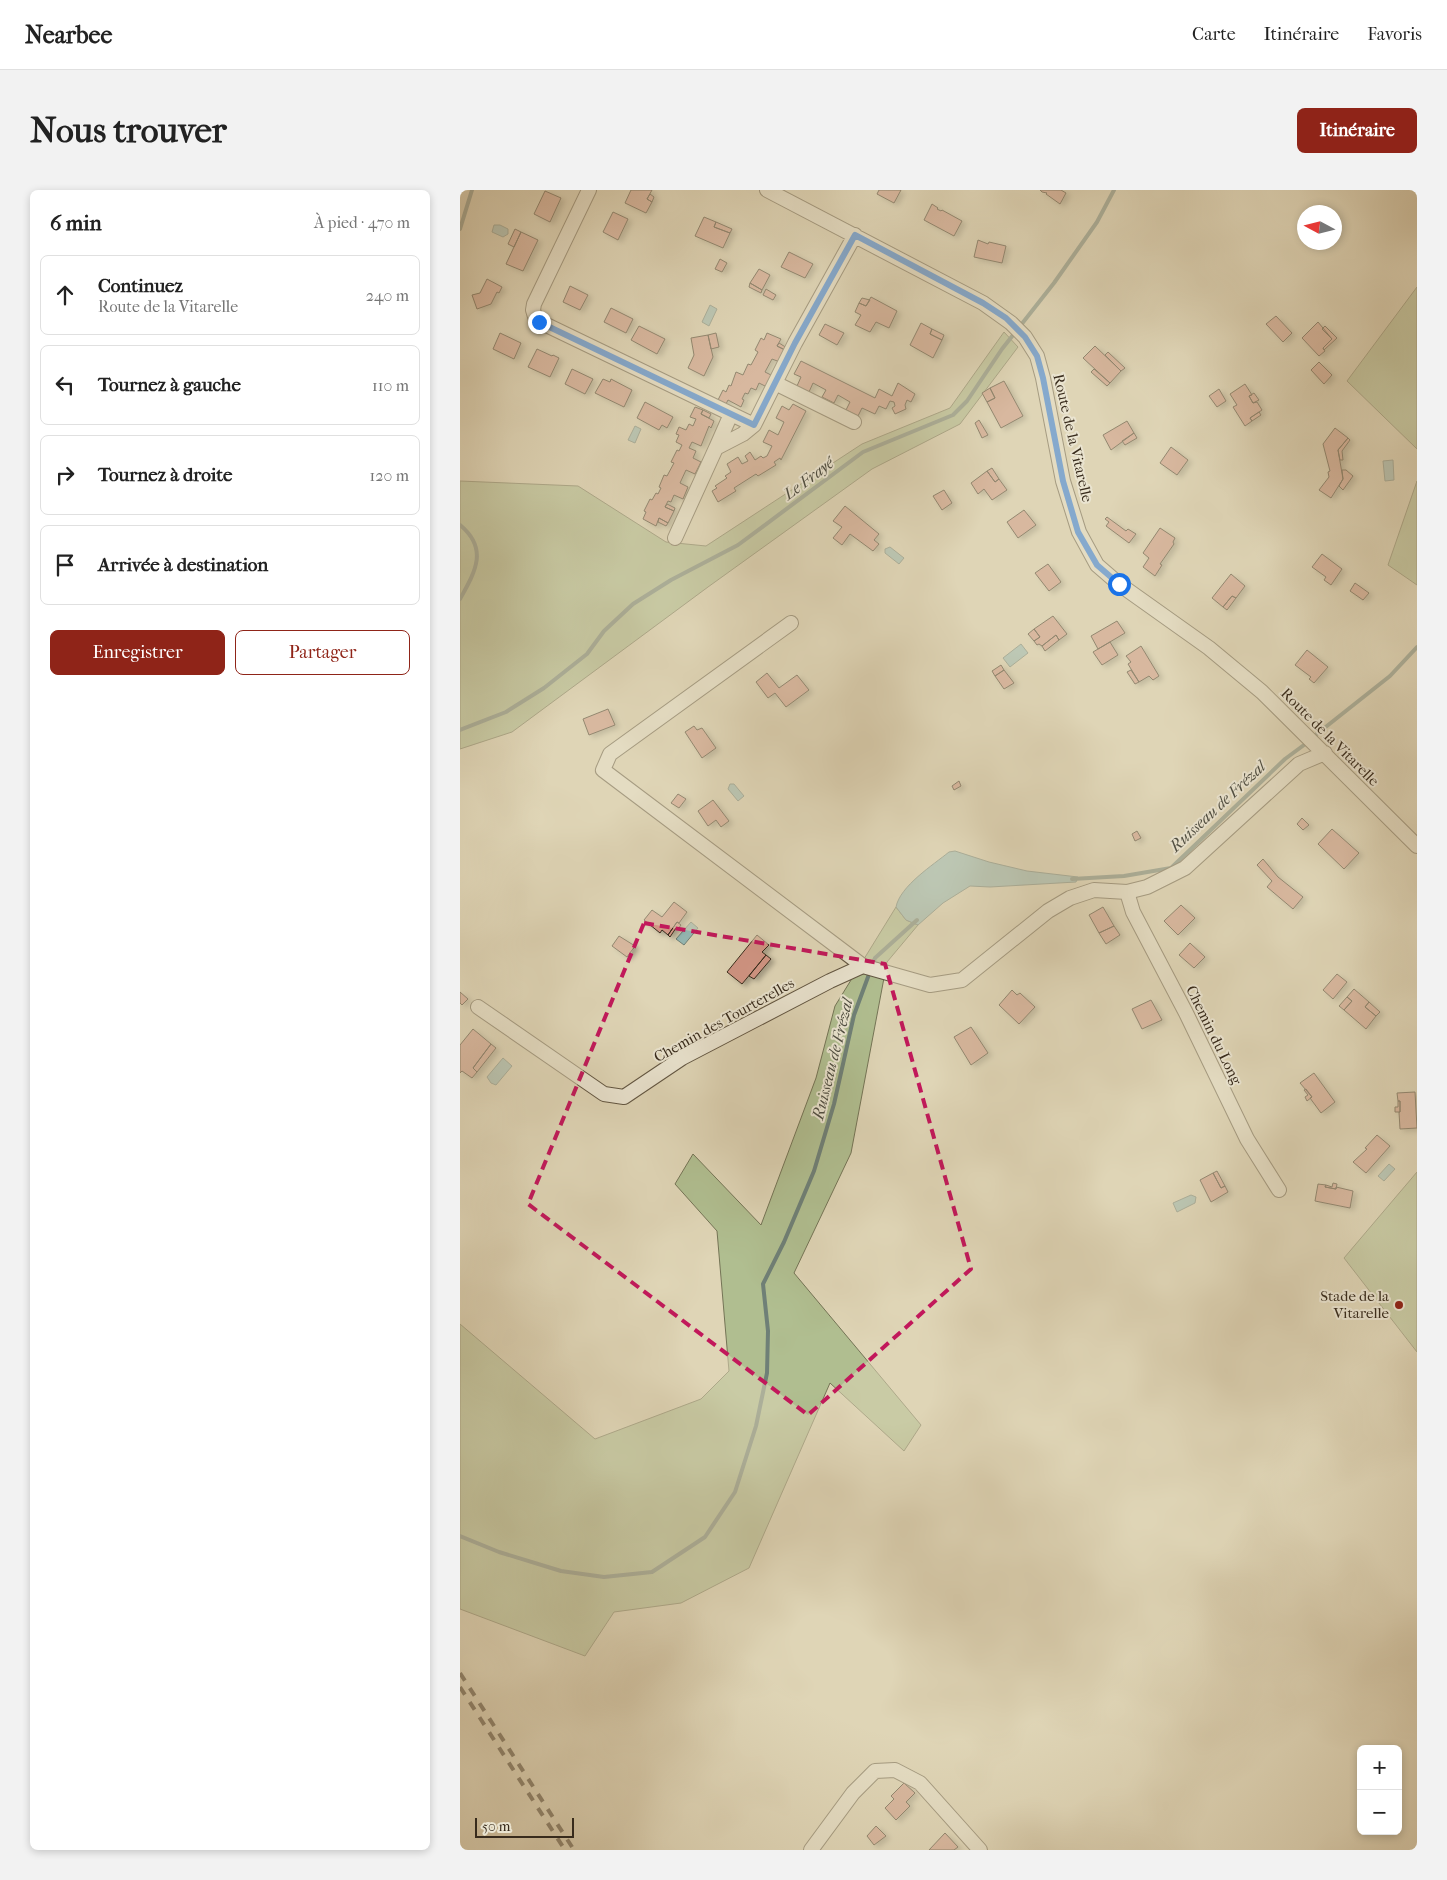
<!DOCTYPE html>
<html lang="fr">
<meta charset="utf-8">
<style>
body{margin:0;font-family:"IM FELL French Canon",serif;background:#f2f2f2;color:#222}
.controls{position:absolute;right:15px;bottom:15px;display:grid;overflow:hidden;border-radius:8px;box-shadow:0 2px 8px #0003}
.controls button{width:45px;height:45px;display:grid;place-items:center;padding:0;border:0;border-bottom:1px solid #e0e0e0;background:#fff;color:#222;font:25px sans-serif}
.compass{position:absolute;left:837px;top:15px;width:45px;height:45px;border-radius:50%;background:#fff;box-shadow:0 2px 8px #0003;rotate:277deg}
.scale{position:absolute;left:15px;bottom:12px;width:99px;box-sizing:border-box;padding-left:5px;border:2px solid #382b1c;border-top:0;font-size:14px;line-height:18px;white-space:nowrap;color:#382b1c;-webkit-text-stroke:4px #eae4d0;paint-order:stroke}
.stop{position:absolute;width:15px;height:15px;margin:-11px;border:4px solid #1a73e8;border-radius:50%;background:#fff}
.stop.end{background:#1a73e8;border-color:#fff;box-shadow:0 1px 5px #0008}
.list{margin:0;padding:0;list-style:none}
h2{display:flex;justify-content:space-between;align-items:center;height:65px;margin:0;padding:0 20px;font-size:21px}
h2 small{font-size:16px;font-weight:400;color:#767676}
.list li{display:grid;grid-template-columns:32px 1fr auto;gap:15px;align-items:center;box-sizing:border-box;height:80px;margin:0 10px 10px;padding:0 10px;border:1px solid #e0e0e0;border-radius:8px}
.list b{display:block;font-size:19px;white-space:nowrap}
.list p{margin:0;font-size:16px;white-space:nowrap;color:#767676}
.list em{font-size:16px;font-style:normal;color:#767676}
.actions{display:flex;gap:10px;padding:15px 20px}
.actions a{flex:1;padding:11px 0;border:1px solid #8f2418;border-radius:8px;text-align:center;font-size:18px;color:#8f2418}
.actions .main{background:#8f2418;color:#fff}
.icon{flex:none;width:28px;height:28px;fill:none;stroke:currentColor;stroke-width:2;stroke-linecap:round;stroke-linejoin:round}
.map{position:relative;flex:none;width:957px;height:1660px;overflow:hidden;border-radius:8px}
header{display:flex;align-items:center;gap:30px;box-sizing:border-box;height:70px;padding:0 25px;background:#fff;border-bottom:1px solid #e0e0e0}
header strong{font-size:24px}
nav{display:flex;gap:28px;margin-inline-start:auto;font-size:18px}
.intro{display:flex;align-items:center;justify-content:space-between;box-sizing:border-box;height:120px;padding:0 30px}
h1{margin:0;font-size:35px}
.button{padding:12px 22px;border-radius:8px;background:#8f2418;color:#fff;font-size:18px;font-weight:700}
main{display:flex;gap:30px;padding:0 30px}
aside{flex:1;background:#fff;border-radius:8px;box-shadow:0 2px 8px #0003}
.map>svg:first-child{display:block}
.green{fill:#b0be90;stroke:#747456}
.water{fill:#94b8b4;stroke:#6f8077}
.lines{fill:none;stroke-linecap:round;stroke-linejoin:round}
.stream{stroke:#6f8077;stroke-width:4}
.building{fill:#d19584;stroke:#382b1c;filter:url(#shadow)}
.minor-casing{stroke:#625642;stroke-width:16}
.minor{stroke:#eae4d0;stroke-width:14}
.rail{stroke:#382b1c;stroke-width:4;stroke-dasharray:9 9;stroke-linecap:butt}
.route{stroke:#1a73e8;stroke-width:6}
.marked{fill:none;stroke:#c2185b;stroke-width:4;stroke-dasharray:10 6;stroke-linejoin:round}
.poi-dot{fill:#8f2418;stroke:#eae4d0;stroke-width:2}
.labels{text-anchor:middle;stroke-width:4;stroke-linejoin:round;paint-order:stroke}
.street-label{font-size:15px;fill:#382b1c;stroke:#eae4d0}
.poi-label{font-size:15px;fill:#382b1c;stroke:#eae4d0;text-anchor:end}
.water-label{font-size:16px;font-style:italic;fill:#4f4e42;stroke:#eae4d0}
</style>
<header>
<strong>Nearbee</strong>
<nav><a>Carte</a><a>Itinéraire</a><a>Favoris</a></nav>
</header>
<div class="intro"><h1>Nous trouver</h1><a class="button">Itinéraire</a></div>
<main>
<aside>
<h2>6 min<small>À pied · 470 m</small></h2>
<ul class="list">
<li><svg class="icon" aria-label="ahead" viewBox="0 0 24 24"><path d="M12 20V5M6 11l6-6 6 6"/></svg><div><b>Continuez</b><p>Route de la Vitarelle</p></div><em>240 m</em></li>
<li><svg class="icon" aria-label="left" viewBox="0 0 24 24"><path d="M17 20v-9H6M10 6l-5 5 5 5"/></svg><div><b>Tournez à gauche</b></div><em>110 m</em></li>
<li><svg class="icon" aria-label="right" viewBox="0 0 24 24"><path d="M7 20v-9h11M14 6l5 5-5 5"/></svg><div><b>Tournez à droite</b></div><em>120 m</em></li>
<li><svg class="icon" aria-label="arrive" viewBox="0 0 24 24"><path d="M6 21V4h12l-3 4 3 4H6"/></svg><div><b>Arrivée à destination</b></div></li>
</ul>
<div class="actions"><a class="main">Enregistrer</a><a>Partager</a></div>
</aside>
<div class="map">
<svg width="957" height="1660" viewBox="0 0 957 1660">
<defs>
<filter id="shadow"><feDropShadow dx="4" dy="2.5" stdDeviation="2.5" flood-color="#0004"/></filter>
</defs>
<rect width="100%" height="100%" fill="#dfd5b6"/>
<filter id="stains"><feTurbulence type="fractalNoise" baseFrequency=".004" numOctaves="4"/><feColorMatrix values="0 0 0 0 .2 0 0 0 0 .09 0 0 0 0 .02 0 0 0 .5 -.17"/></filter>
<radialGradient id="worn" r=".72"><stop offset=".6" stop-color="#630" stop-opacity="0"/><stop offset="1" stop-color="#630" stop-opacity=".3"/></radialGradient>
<path class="green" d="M 957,97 L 957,259 L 887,191 Z
M 544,142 L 558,157 L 500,234 L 412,279 L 248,397 L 52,542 L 0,559 L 0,291 L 118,296 L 206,352 L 246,356 L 402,254 L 490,218 Z
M 957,291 L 957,395 L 928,375 Z
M 436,717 L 446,730 L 458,735 L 427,772 L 391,963 L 334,1083 L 461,1235 L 444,1261 L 370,1193 L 289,1378 L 221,1413 L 154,1422 L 125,1466 L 0,1419 L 0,1134 L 135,1249 L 241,1209 L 269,1181 L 257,1041 L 215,994 L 233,964 L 301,1035 L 356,888 L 375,816 Z
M 957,982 L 957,1162 L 884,1068 Z"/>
<path class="water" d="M 34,35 L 40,35 L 48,39 L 48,44 L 43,47 L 32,42 Z
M 250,115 L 257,119 L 249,136 L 242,132 Z
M 175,236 L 181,239 L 175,253 L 168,250 Z
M 933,270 L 934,290 L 925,291 L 923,271 Z
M 430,357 L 444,368 L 439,374 L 425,363 L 425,359 Z
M 561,454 L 568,463 L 550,477 L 543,468 Z
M 270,594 L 274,594 L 284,606 L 278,611 L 268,599 Z
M 495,661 L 529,672 L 567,681 L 618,687 L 616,692 L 530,697 L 510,696 L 483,713 L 458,735 L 446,730 L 436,717 C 440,696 473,675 489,662 Z
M 231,732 L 238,738 L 224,755 L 216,749 Z
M 43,868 L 52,876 L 36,895 L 31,893 L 27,887 Z
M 929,974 L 935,979 L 924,991 L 918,986 Z
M 731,1005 L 736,1007 L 735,1013 L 717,1022 L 713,1013 Z"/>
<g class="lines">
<path class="stream" d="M 0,39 L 12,0
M 0,335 C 29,359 15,382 0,409
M 0,540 L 46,522 L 84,498 L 127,464 L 144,441 L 173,414 L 211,390 L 278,355 L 403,262 L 493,225 L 507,211 L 542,159 L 594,93 L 637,32 L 654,0
M 853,547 L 930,486 L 957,457
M 612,689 L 664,686 L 711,678 L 825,569 L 848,552
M 0,1346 L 39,1362 L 101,1381 L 144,1387 L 192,1382 L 245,1347 L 275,1302 L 296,1236 L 307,1183 L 308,1141 L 303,1094 L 324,1052 L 354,981 L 374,914 L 394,825 L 415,768 L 457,730"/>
</g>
<path class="building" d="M 171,0 L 192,0 L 187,9 L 192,12 L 186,23 L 165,13 Z
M 419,0 L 441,0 L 434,13 L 417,4 Z
M 580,0 L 601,0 L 606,3 L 600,14 L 586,4 L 587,3 L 582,2 Z
M 85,1 L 101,8 L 90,32 L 74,24 Z
M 190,4 L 194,7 L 192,12 L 187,9 Z
M 472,14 L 478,18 L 477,19 L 481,21 L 482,20 L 502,31 L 494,46 L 464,30 Z
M 153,22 L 168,29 L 158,50 L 143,42 Z
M 244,27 L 256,32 L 254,37 L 270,43 L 263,58 L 235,46 Z
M 256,32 L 272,39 L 270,43 L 254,37 Z
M 55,39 L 61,42 L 54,57 L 48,54 Z
M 61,42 L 78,50 L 63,81 L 46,74 Z
M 518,50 L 528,54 L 529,52 L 546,56 L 542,73 L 514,67 Z
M 329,62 L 353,74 L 345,88 L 321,77 Z
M 260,69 L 267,73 L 262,82 L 255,79 Z
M 299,79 L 310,85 L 302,100 L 290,93 Z
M 27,89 L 42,97 L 39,103 L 37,102 L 31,114 L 17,119 L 12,105 L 20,103 Z
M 290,93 L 302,100 L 301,103 L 289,97 Z
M 110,96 L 128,105 L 120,120 L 103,112 Z
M 306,99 L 316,105 L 313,110 L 303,105 Z
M 411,107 L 437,121 L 429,138 L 416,132 L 410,142 L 395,135 L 401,125 L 395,122 L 399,113 L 406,116 Z
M 402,108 L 410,110 L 406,116 L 399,113 Z
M 151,118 L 173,129 L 166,143 L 144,132 Z
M 816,126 L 832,143 L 823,152 L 806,134 Z
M 858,132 L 872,149 L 863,158 L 865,161 L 859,166 L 842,148 Z
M 461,133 L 472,139 L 470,144 L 482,150 L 473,168 L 450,155 Z
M 365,134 L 384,143 L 377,155 L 359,145 Z
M 179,136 L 205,149 L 197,164 L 171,150 Z
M 865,136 L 877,148 L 864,160 L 863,158 L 872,149 L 862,139 Z
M 472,139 L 484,145 L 482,150 L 470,144 Z
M 40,143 L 61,153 L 54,169 L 33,159 Z
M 256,143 L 259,157 L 251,159 L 248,145 Z
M 307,143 L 321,149 L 317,156 L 325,160 L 320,172 L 312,169 L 305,182 L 313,186 L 307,197 L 299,193 L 296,200 L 291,198 L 288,204 L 285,203 L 282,209 L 284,210 L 281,217 L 268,210 L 266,214 L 258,210 L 263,200 L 266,202 L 269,195 L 271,196 L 276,182 L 283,185 L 288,174 L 291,175 L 298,162 L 295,160 L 301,148 L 304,150 Z
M 248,145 L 253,167 L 244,186 L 228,178 L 234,165 L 231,148 Z
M 319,153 L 327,158 L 325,160 L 317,156 Z
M 635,156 L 661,181 L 650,193 L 623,168 Z
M 77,159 L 92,166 L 93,165 L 99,168 L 90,187 L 68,177 Z
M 648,162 L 665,178 L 661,181 L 645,165 Z
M 341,171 L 415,208 L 419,199 L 432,206 L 438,193 L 455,204 L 451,212 L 447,210 L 445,215 L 446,219 L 435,224 L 432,218 L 435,216 L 434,212 L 430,211 L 426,219 L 419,216 L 415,224 L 402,218 L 398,226 L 386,220 L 390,212 L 378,205 L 374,213 L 362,207 L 366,200 L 353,193 L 349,202 L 337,196 L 341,187 L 334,184 Z
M 859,172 L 872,185 L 864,194 L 851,180 Z
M 112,179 L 133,189 L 125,204 L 105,194 Z
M 634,179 L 650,193 L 647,196 L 631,182 Z
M 143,189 L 150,192 L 151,189 L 172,200 L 164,217 L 135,203 Z
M 544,191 L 563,226 L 541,238 L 527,212 L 535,208 L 530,198 Z
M 785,194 L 792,205 L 789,206 L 793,213 L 797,212 L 802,220 L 790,228 L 792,231 L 785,236 L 773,217 L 777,215 L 770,204 Z
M 530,198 L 535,208 L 527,212 L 522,203 Z
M 759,199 L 766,211 L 757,217 L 749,206 Z
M 794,203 L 799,210 L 793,213 L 789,206 Z
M 185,212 L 213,227 L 207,238 L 202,235 L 199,240 L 177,228 Z
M 333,214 L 346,221 L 321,270 L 320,268 L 314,272 L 316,275 L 298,286 L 296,284 L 274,298 L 276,301 L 258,312 L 252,301 L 257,298 L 255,296 L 267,288 L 265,286 L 271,282 L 267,274 L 278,267 L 282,274 L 288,271 L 285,266 L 290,262 L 295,270 L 301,266 L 303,268 L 307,266 L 312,256 L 303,252 L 309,240 L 318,245 L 324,232 L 316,228 L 322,216 L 329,220 Z
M 235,217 L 243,220 L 241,224 L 254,231 L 251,238 L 249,236 L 241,256 L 232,252 L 229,258 L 236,261 L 233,268 L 241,272 L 235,284 L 226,280 L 220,293 L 228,297 L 223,309 L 214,305 L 211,312 L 208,311 L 205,317 L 214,321 L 208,333 L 199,328 L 196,336 L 183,329 L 186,322 L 184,321 L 190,309 L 192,310 L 196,303 L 198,304 L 201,298 L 199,297 L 204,285 L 207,286 L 214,273 L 211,272 L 217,260 L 219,261 L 222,255 L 216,252 L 219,245 L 216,244 L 219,237 L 226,240 L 229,234 L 233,236 L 236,229 L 230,227 Z
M 243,220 L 251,224 L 249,228 L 241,224 Z
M 799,222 L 801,225 L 792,231 L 790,228 Z
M 519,230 L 528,245 L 522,248 L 515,233 Z
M 667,231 L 674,243 L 651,260 L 643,245 Z
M 875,238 L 888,248 L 878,260 L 883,289 L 871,308 L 859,300 L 869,287 L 868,282 L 870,281 L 863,254 Z
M 674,243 L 677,248 L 665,255 L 662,251 Z
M 888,248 L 890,250 L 882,261 L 883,270 L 880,270 L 878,260 Z
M 711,257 L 728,270 L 717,285 L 700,273 Z
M 532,278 L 539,289 L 535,292 L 527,281 Z
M 882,280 L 886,280 L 893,286 L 883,300 L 879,296 L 883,289 Z
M 527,281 L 535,292 L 539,289 L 547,300 L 532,310 L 524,299 L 518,304 L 511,293 Z
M 484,300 L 492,313 L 482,320 L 473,306 Z
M 207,314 L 215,318 L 214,321 L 205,317 Z
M 385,316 L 419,344 L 414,350 L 419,354 L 413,361 L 390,344 L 382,355 L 373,348 L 382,337 L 373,331 Z
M 564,320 L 576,335 L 558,348 L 547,332 Z
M 647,327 L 666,341 L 668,339 L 676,344 L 669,353 L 646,336 L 649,332 L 645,329 Z
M 199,328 L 208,333 L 206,336 L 198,332 Z
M 700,338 L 715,348 L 713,352 L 714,354 L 700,374 L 702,375 L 695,386 L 683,377 L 689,368 L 683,363 Z
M 862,364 L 882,379 L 871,395 L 864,390 L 866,387 L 852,377 Z
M 588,374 L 601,392 L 589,401 L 575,383 Z
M 771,384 L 785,396 L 776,408 L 772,406 L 763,417 L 752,408 Z
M 895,393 L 909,403 L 903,410 L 890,401 Z
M 772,406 L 776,408 L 767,420 L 763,417 Z
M 593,426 L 607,444 L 599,450 L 596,445 L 582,456 L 579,454 L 577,455 L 574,451 L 580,447 L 574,439 Z
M 657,431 L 665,443 L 638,459 L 631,446 Z
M 574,439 L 580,447 L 574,451 L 568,444 Z
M 596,445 L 599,450 L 585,461 L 582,456 Z
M 650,452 L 658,465 L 642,475 L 633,462 Z
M 681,456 L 699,486 L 693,490 L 689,486 L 679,492 L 668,474 L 671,472 L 666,466 Z
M 847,460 L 868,477 L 854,493 L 849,489 L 851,487 L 835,475 Z
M 541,475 L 544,480 L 535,486 L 532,481 Z
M 544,480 L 554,493 L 544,499 L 535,486 Z
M 671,480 L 679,492 L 675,494 L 667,482 Z
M 307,483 L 319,498 L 337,485 L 349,500 L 326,517 L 315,503 L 308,508 L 296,492 Z
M 148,519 L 155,535 L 129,545 L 123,529 Z
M 234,536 L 237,540 L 242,538 L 256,558 L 242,568 L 225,542 Z
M 499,591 L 501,596 L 494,600 L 492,596 Z
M 218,604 L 226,609 L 219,618 L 211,613 Z
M 253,610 L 269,631 L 261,637 L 256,630 L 248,636 L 238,621 Z
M 842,628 L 849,635 L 843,640 L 837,634 Z
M 872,639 L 899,663 L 884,679 L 858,654 Z
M 677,641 L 681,648 L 675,651 L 672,644 Z
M 803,669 L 818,687 L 843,707 L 833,719 L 807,697 L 812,691 L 797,675 Z
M 214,712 L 227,722 L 219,733 L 217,732 L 208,745 L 202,740 L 200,743 L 184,730 L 192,720 L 202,727 Z
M 721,715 L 735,728 L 718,745 L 704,731 Z
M 643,717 L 654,736 L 639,743 L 629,725 Z
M 217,732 L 221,735 L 218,739 L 216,738 L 210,747 L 208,745 Z
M 654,736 L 660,745 L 646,754 L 639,743 Z
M 297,745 L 309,755 L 302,762 L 306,765 L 282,794 L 267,782 Z
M 159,746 L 175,756 L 167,767 L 152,756 Z
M 730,753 L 745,767 L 734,778 L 719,765 Z
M 306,765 L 311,769 L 294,789 L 289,786 Z
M 877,784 L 887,792 L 873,809 L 863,800 Z
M 894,799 L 909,812 L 905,817 L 916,826 L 906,839 L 884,820 L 892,811 L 887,807 Z
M 552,800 L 557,805 L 560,803 L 575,817 L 559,834 L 539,815 Z
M 0,802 L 8,809 L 2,815 L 0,813 Z
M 887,807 L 892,811 L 884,820 L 879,816 Z
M 691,810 L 702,830 L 682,839 L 672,819 Z
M 909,812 L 920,822 L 916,826 L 905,817 Z
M 511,837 L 528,863 L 511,875 L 494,847 Z
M 13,839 L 31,854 L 13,878 L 17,882 L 12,888 L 2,881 L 0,883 L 0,855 Z
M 31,854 L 36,858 L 17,882 L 13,878 Z
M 854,883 L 875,912 L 861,923 L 850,908 L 852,907 L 840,893 Z
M 846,899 L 852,907 L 847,911 L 845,907 L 848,905 L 844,900 Z
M 955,902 L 957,938 L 940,939 L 939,922 L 940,922 L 940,911 L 938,911 L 937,903 Z
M 938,911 L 940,911 L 940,922 L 935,922 L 935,917 L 938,917 Z
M 917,945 L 930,956 L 906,983 L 893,972 L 907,959 L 905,958 Z
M 757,981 L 765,996 L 761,998 L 753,983 Z
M 753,983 L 761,998 L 765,996 L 768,1002 L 751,1012 L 740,990 Z
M 873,993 L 877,994 L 876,999 L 865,997 L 866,995 L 872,997 Z
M 858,994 L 866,995 L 865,997 L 876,999 L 876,997 L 893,1001 L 890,1018 L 855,1011 Z
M 444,1593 L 455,1603 L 446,1612 L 450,1616 L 436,1630 L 425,1618 L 434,1609 L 431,1606 Z
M 416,1636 L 426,1646 L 414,1655 L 407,1646 Z
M 485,1643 L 498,1657 L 494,1660 L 469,1660 Z"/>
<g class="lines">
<g class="minor-casing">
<path id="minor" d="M 129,0 L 74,114 L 73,120 L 76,130 L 294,235
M 307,0 L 523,113 L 551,133 L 565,147 L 577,166 L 583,188 L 603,291 L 619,342 L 637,375 L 659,394 L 749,458 L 802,502 L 957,656
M 315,193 L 394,232
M 256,258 L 271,224
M 215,348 L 256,258 L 283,244 L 294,235 L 335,153 L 395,45
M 331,433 L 150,564 L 143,580 L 403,776 L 470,795 L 502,790 L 588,721 L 610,708 L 634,700 L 667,702 L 687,697 L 725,678 L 839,574 L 865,563
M 667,702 L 673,722 L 726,823 L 787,949 L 819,1000
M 18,817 L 144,904 L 164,907 L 222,868 L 370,791 L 403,776
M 351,1660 L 393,1603 L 415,1581 L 435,1580 L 460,1593 L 520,1660"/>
</g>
<use href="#minor" class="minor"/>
<path class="rail" d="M 0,1483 L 114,1660
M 0,1497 L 105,1660"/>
</g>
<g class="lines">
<path class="route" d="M 79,132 L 294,235 L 335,153 L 395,45 L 523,113 L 546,128 L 565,147 L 577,166 L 583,188 L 603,291 L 618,342 L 637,375 L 659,394"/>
</g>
<path d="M0 0H957V1660H0ZM 184,733 L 425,774 L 511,1079 L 348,1225 L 68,1014 Z" fill="#dfd5b6" fill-opacity=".55" fill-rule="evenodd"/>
<path class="marked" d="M 184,733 L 425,774 L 511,1079 L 348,1225 L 68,1014 Z"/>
<circle class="poi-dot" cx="939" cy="1115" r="5"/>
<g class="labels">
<g class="street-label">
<text transform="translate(613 248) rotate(77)" y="5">Route de la Vitarelle</text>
<text transform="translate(870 547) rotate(45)" y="5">Route de la Vitarelle</text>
<text transform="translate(264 830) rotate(-29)" y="5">Chemin des Tourterelles</text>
<text transform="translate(754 845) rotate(64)" y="5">Chemin du Long</text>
</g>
<g class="poi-label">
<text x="929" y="1111">Stade de la<tspan x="929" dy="17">Vitarelle</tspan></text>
</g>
<g class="water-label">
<text transform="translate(348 288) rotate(-37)" y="6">Le Frayé</text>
<text transform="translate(757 616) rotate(-43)" y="6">Ruisseau de Frézal</text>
<text transform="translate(372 869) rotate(-76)" y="6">Ruisseau de Frézal</text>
</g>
</g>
<rect width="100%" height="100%" filter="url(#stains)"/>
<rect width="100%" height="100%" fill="url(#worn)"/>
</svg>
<div class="controls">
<button>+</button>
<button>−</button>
</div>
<svg class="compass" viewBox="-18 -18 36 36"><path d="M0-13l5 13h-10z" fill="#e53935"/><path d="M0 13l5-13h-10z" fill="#767676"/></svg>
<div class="scale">50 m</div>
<div class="stop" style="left:659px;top:394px"></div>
<div class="stop end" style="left:79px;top:132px"></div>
</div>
</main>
